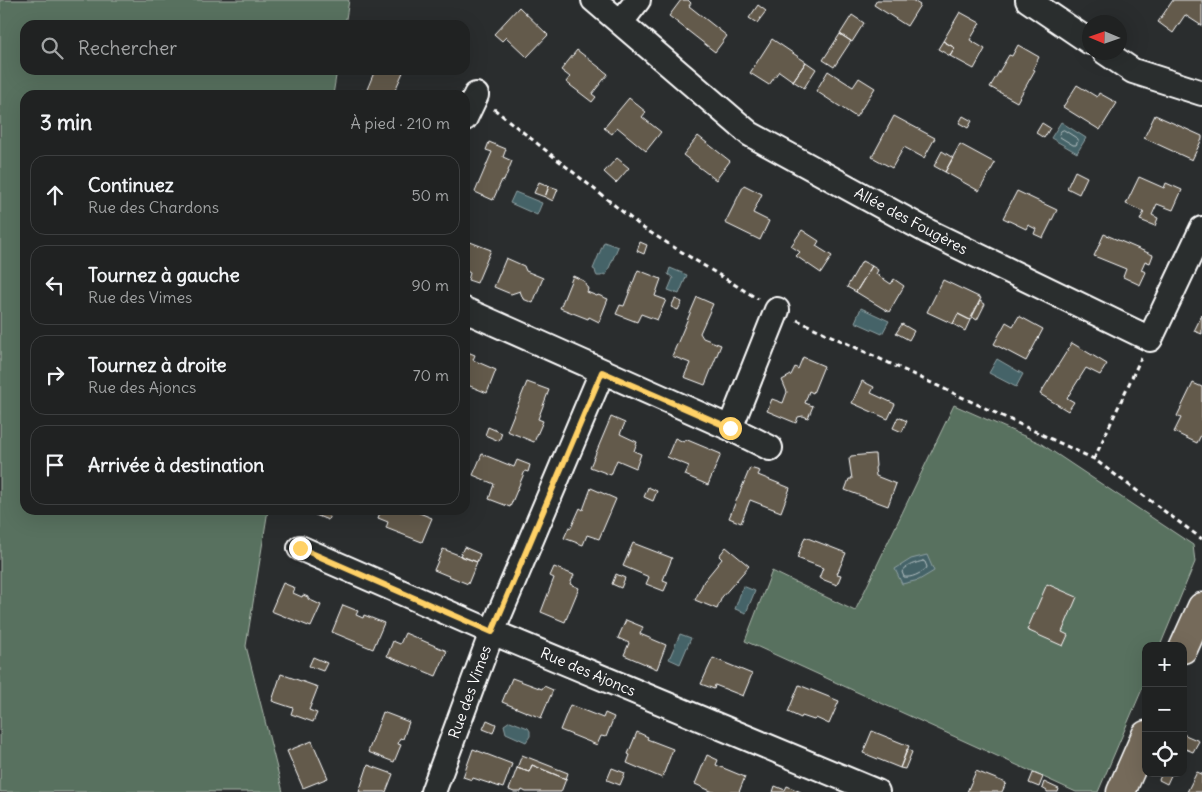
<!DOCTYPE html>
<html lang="fr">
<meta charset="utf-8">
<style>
body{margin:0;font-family:Delius,sans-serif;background:#2d2f2f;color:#f1f3f6}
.controls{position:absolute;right:15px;bottom:15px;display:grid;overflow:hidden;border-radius:10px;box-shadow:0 5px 20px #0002}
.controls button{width:45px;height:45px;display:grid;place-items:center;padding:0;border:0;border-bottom:1px solid #3d3f40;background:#202222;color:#f1f3f6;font:25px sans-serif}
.compass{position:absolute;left:1082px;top:15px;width:45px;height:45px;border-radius:50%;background:#202222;box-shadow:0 5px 20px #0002;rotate:272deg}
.stop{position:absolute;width:15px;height:15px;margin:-11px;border:4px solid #ffd166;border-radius:50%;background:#fff}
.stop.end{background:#ffd166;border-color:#fff;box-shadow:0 1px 5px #0008}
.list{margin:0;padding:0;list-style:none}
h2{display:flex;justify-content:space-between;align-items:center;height:65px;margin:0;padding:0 20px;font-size:21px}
h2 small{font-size:16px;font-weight:400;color:#a2a4a5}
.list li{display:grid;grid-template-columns:32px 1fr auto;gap:15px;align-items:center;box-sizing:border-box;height:80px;margin:0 10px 10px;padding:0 10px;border:1px solid #3d3f40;border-radius:15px}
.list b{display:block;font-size:19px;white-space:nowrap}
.list p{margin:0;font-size:16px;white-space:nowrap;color:#a2a4a5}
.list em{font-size:16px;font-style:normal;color:#a2a4a5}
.icon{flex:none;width:28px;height:28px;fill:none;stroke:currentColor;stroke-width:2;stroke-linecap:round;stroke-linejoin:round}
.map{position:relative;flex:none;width:1202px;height:792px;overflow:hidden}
.search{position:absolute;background:#202222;box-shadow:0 5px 20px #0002;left:20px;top:20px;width:450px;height:55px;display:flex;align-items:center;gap:12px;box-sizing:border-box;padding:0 18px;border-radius:15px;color:#a2a4a5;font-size:19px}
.panel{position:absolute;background:#202222;box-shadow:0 5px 20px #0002;left:20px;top:90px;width:450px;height:425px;border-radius:15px}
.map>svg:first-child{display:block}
.green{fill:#58715e;stroke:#acb8ae}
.water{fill:#456368;stroke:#8fa1a4}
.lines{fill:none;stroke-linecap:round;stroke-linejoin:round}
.shore{stroke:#b5c1c3;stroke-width:1}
.building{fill:#645a4c;stroke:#fff}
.minor-casing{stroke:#fff;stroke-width:28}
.major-casing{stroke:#fff;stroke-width:31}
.path{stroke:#fff;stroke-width:3;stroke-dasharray:5 4;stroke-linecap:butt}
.minor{stroke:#2a2d2e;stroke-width:24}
.major{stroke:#746a5a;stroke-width:28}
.route{stroke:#ffd166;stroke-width:6}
.labels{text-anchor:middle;stroke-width:5;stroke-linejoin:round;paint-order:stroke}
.street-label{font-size:15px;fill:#fff;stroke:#2a2d2e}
</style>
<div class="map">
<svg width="1202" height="792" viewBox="0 0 1202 792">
<rect width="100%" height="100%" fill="#2a2d2e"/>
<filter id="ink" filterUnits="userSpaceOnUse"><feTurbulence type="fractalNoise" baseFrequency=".02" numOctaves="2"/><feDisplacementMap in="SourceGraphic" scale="10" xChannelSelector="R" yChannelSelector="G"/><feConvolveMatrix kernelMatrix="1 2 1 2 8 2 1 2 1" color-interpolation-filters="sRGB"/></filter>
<g filter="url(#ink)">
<path class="green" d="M 0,0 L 349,0 L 345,25 L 25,25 L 25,70 L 337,70 L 333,95 L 25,95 L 25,510 L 268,510 L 246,646 L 283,792 L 0,792 Z
M 954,405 L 1040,443 L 1193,545 L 1195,562 L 1160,646 L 1146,646 L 1146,680 L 1098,792 L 1076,792 L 745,641 L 772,571 L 855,611 Z"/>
<path class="water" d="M 1061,122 L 1086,138 L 1077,153 L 1051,138 Z
M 515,192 L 542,203 L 537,215 L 510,203 Z
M 604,242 L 618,247 L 606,275 L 604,274 L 601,276 L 597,276 L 596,274 L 595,270 L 593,269 Z
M 670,268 L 687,275 L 679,294 L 668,290 L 673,278 L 668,274 Z
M 861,308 L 889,321 L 882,334 L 855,322 Z
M 997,359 L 1023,374 L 1016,387 L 989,373 Z
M 927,555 L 934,571 L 919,580 L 902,584 L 895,569 L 911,559 Z
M 743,586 L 755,591 L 746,613 L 735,609 Z
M 680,634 L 691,638 L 680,664 L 669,659 Z
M 510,721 L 528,728 L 530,731 L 530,736 L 526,742 L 506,733 L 504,725 Z"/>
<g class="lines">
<path class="shore" d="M 1064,130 L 1078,139 L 1078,141 L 1076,145 L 1073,145 L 1060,137 L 1059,134 L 1061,131 Z
M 923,561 L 925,562 L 927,567 L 926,569 C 919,574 912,578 904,577 L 902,572 C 906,565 916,563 923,561 Z"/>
</g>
<path class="building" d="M 681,0 L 688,0 L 691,3 L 689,6 L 727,36 L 715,52 L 669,16 Z
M 877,0 L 912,0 L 920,5 L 907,26 L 874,5 Z
M 1173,0 L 1202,0 L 1202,26 L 1185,15 L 1173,33 L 1158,22 Z
M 758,5 L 766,11 L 757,23 L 749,18 Z
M 519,7 L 548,35 L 527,57 L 506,37 L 502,41 L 494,34 Z
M 960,12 L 980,23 L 970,40 L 985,49 L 974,69 L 950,56 L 955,48 L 943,41 Z
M 852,15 L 864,23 L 852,42 L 840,34 Z
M 840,34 L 851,41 L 834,67 L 823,60 Z
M 772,39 L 806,62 L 793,81 L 779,71 L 769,85 L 750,73 Z
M 943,41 L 955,48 L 950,56 L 938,49 Z
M 1018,45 L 1039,57 L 1033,69 L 1035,70 L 1017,102 L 990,87 L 1009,55 L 1012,56 Z
M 577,50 L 608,74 L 592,94 L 596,97 L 592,102 L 566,82 L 570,77 L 561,70 Z
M 806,62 L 816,69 L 804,88 L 793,81 Z
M 375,70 L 404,70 L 393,95 L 360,95 L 362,90 L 366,92 Z
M 828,71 L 853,87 L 859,78 L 875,88 L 856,117 L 816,91 Z
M 1077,85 L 1097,97 L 1099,93 L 1117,103 L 1100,130 L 1063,107 Z
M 629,98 L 646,112 L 642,117 L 661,132 L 646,151 L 617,127 L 612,134 L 604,128 Z
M 1155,115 L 1202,136 L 1202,139 L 1192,160 L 1144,138 Z
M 894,116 L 935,138 L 924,158 L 904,147 L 892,168 L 872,157 Z
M 963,116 L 972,121 L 968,128 L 959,123 Z
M 1042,123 L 1050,128 L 1044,138 L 1036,133 Z
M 698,136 L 730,161 L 716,180 L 683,155 Z
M 489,142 L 506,149 L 503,157 L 512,161 L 504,181 L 502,180 L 493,200 L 475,192 L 492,152 L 486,150 Z
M 960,144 L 995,163 L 979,191 L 945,172 Z
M 942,151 L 953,158 L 945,172 L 934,166 Z
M 617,158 L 629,168 L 616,183 L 604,172 Z
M 1075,171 L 1087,177 L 1079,194 L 1067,188 Z
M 1139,177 L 1164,188 L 1166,183 L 1182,190 L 1173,210 L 1157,204 L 1152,215 L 1158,218 L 1155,226 L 1140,220 L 1144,212 L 1126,204 Z
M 539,182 L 549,186 L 545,197 L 534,193 Z
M 744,185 L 762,194 L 753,213 L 769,221 L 760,240 L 725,223 Z
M 549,186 L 558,189 L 553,201 L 545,197 Z
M 1017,191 L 1057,210 L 1043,238 L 1034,234 L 1036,229 L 1028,225 L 1026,229 L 1003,218 Z
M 802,230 L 819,241 L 816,246 L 832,256 L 821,273 L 796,256 L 800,252 L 791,246 Z
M 1104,234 L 1153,255 L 1150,263 L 1145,261 L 1141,270 L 1146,272 L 1140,285 L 1123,277 L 1126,269 L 1094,256 Z
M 465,240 L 491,250 L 477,283 L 468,280 L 470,273 L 465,270 Z
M 640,242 L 647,245 L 644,254 L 637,251 Z
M 506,258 L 524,266 L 526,271 L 543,278 L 533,303 L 523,299 L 520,291 L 511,294 L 494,287 Z
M 862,261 L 872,266 L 856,292 L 847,287 Z
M 872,266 L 878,270 L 876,274 L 891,284 L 894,279 L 904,286 L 889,312 L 856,292 Z
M 638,270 L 661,279 L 655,296 L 666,300 L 657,320 L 641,314 L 637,322 L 616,314 L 620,305 L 624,306 Z
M 573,276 L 584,281 L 588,289 L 587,292 L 597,296 L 598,295 L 608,299 L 599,322 L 589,317 L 588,319 L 560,308 Z
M 943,280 L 981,298 L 970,320 L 958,314 L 953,324 L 927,312 Z
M 697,297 L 713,304 L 700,333 L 703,338 L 721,345 L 705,385 L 684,377 L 690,363 L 672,356 Z
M 675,299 L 682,302 L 678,310 L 671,307 Z
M 980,301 L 985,304 L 977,320 L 972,317 Z
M 958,314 L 970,320 L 965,331 L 953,324 Z
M 1202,315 L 1202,334 L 1194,331 Z
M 1019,316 L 1043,329 L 1026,361 L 994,344 L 1006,322 L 1013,326 Z
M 902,324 L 914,331 L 909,340 L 896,333 Z
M 1072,343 L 1107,364 L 1100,375 L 1086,368 L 1067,398 L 1074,402 L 1068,411 L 1040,394 Z
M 465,351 L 475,355 L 473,360 L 496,370 L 487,393 L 465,384 Z
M 803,357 L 824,366 L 813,393 L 809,391 L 805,403 L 813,406 L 808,418 L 803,416 L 798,417 L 796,423 L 767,411 L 772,399 L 783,403 L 787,392 L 782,380 L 791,375 L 795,367 L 798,369 Z
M 862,381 L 874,387 L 871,393 L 895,404 L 888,419 L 852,403 Z
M 527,382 L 549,390 L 538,419 L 543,421 L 534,442 L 507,431 Z
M 1193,383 L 1202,387 L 1202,433 L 1197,443 L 1174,432 L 1181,418 L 1177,416 Z
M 611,417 L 625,423 L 620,434 L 637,442 L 634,451 L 641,454 L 636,468 L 617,460 L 611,475 L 590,467 Z
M 898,417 L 907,421 L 902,432 L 893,428 Z
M 488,427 L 502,433 L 499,441 L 485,435 Z
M 675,438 L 684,442 L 685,439 L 721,454 L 708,485 L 685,475 L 689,466 L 667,457 Z
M 482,454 L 514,467 L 517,460 L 530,465 L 528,472 L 525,471 L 510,507 L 489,499 L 494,484 L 473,475 Z
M 873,454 L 875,454 L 876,466 L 875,468 L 876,476 L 896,484 L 888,506 L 845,490 L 849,479 L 852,479 L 849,459 L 851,456 Z
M 750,468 L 760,471 L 758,475 L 790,488 L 781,512 L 750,500 L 741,523 L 729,518 Z
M 648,487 L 657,491 L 653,501 L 644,497 Z
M 591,488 L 616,499 L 599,539 L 587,535 L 583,545 L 564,538 L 569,527 L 571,528 L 580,508 L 583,510 Z
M 303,510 L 332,510 L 328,520 Z
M 381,510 L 412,510 L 432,518 L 422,542 L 386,528 L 388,522 L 378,518 Z
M 805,537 L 846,553 L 837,574 L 841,575 L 837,585 L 819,578 L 823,568 L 797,558 Z
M 633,543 L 672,558 L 663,580 L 668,582 L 664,591 L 646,584 L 649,577 L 623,566 Z
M 464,547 L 480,554 L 477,562 L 460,556 Z
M 726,547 L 749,566 L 722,597 L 717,609 L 695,600 L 704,581 L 722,559 L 719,556 Z
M 443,549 L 477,562 L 468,584 L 434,570 Z
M 554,567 L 574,575 L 570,584 L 579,588 L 565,622 L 541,612 L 554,578 L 550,576 Z
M 616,574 L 625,578 L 621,588 L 612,584 Z
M 283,583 L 295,588 L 293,593 L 302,597 L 303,595 L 308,597 L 308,599 L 321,605 L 311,627 L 271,611 Z
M 1047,584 L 1077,597 L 1062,632 L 1068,635 L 1063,646 L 1027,630 Z
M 343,605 L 358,611 L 356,615 L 363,618 L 364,615 L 384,623 L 373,649 L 332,632 Z
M 626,620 L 643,627 L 640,634 L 666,645 L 657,669 L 624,655 L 629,643 L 618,638 Z
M 405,633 L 447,651 L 436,676 L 387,656 L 393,641 L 400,644 Z
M 313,657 L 327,663 L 323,671 L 309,666 Z
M 713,658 L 752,674 L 743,696 L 715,685 L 714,689 L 701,684 Z
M 281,674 L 318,687 L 309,710 L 317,713 L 313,722 L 291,714 L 293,708 L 272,701 Z
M 512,678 L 542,689 L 544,686 L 553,690 L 541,718 L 502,702 Z
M 799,685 L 839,701 L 829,724 L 816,718 L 814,720 L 802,716 L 801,718 L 788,712 Z
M 570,705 L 603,718 L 605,713 L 614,717 L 606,737 L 601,736 L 597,745 L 560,730 Z
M 383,712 L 409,722 L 403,739 L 400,738 L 398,744 L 401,745 L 394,762 L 368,752 Z
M 487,720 L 496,724 L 493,733 L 483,729 Z
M 872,731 L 909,746 L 900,768 L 863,753 Z
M 637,732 L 648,737 L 647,739 L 673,749 L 662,778 L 627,763 L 630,755 L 628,754 Z
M 1183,734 L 1199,741 L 1193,752 L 1183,748 Z
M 312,741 L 328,778 L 303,788 L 287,751 Z
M 473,749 L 512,764 L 503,788 L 473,778 L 472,780 L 463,777 Z
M 907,749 L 912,752 L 905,769 L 900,768 Z
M 522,755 L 568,773 L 566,779 L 532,765 L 529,772 L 517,768 Z
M 707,755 L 718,760 L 716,765 L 745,777 L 739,792 L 713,792 L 695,784 Z
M 368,765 L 393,774 L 386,792 L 359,792 Z
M 532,765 L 566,779 L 561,792 L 526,792 L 522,790 L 521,792 L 514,792 L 509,790 L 517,768 L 529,772 Z
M 612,768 L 625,773 L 620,785 L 607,780 Z
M 976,771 L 1006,783 L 1002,792 L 967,792 Z
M 1197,772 L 1202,774 L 1202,792 L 1187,792 Z
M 1033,773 L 1043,777 L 1039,787 L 1029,783 Z
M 1162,773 L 1172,773 L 1167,784 L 1159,780 Z
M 1044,782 L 1059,789 L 1058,792 L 1047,792 L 1047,791 L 1042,788 Z
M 775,786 L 785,790 L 787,786 L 801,792 L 773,792 Z"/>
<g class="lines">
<g class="minor-casing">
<path id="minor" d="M 594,0 L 750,134 L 929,232 L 1150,339 L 1202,229
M 1028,0 L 1090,42
M 621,22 L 638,0
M 1105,52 L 1133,71 L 1202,93
M 465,118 L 476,95
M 465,310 L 730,428 L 777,310
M 730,428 L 770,448
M 300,548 L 492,632 L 877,792
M 433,792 L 492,632 L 602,372"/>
</g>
<g class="major-casing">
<path id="major" d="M 1183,649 L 1202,607
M 1121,792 L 1146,735"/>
</g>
<path class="path" d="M 494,109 L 643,228 L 758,299
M 797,320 L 1094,459 L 1202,539
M 1094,459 L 1141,358"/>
<use href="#minor" class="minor"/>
<use href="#major" class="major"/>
</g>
</g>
<g class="lines" filter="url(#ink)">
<path class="route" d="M 300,548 L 492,632 L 602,372 L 730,428"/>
</g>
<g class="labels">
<g class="street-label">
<text transform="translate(911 221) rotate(28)" y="5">Allée des Fougères</text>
<text transform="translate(588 672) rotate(23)" y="5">Rue des Ajoncs</text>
<text transform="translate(470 692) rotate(-70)" y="5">Rue des Vimes</text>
</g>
</g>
</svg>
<div class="controls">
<button>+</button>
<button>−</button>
<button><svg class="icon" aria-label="locate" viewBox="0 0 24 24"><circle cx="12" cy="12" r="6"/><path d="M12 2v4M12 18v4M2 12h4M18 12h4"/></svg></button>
</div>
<svg class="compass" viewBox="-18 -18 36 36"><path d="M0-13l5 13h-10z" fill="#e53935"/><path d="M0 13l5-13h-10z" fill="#a2a4a5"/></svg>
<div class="stop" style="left:730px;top:428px"></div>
<div class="stop end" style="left:300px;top:548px"></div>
<div class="search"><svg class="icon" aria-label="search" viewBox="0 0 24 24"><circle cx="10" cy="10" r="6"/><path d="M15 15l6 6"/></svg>Rechercher</div>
<section class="panel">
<h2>3 min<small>À pied · 210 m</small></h2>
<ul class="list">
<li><svg class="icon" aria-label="ahead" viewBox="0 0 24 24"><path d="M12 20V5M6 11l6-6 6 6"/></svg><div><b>Continuez</b><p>Rue des Chardons</p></div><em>50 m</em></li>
<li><svg class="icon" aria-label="left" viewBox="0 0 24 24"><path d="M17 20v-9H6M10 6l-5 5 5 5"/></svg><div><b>Tournez à gauche</b><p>Rue des Vimes</p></div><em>90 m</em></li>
<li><svg class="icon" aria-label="right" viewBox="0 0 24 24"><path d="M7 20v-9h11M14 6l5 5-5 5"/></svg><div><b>Tournez à droite</b><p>Rue des Ajoncs</p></div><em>70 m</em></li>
<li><svg class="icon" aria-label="arrive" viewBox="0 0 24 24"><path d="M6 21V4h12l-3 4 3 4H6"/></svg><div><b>Arrivée à destination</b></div></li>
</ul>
</section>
</div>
